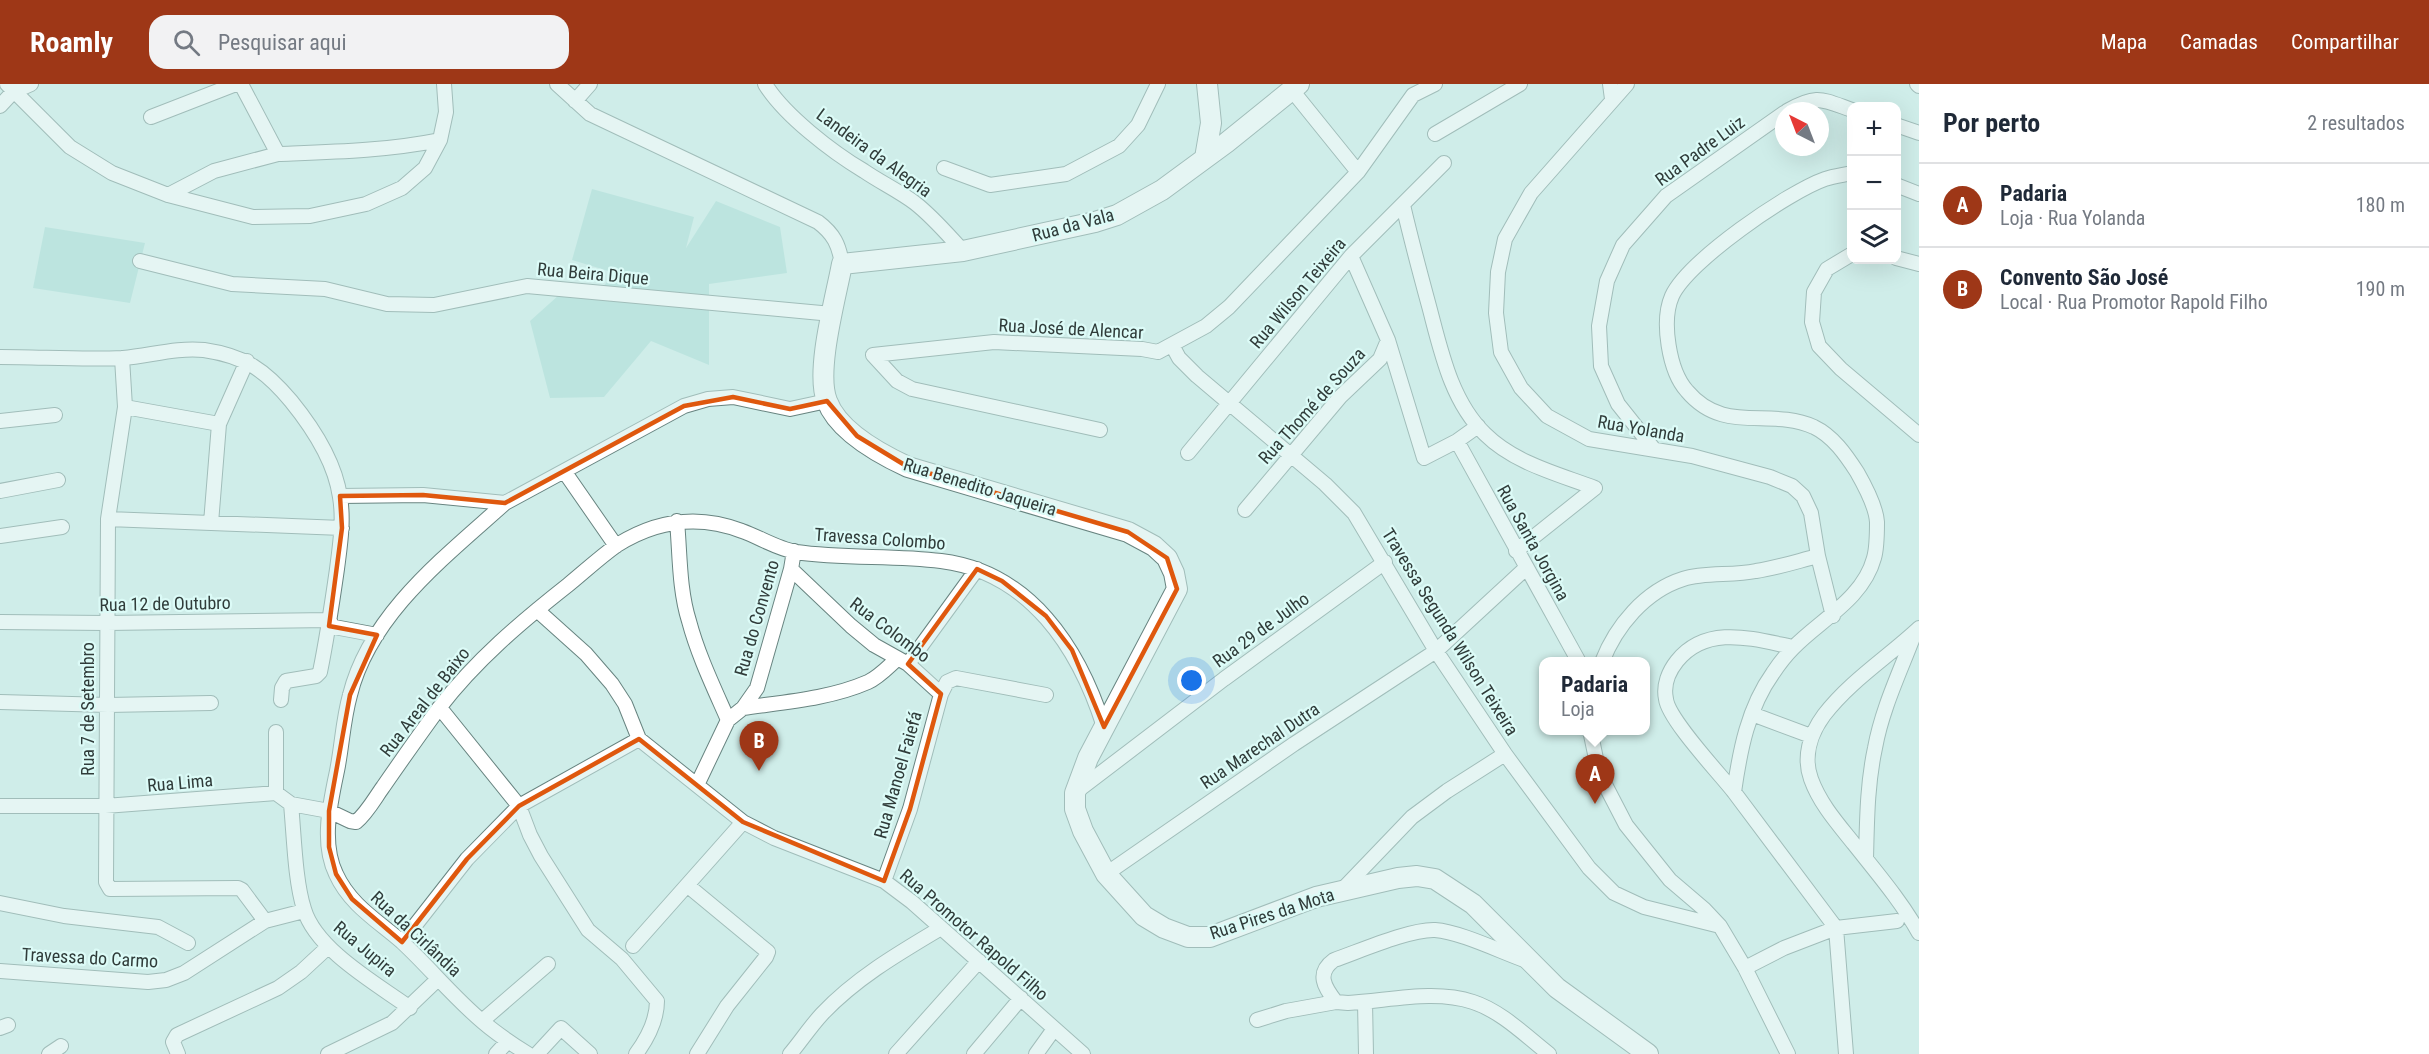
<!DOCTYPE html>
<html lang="pt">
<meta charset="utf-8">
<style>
body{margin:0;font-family:"Roboto Condensed",sans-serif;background:#f2f2f3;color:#1f2937}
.controls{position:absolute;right:18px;top:18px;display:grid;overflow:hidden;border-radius:12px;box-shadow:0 6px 24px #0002}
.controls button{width:54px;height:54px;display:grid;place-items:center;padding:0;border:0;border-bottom:2px solid #e0e1e3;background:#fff;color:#1f2937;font:30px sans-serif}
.compass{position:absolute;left:1775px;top:18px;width:54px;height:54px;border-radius:50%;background:#fff;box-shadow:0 6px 24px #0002;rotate:318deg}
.you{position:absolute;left:1192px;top:597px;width:21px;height:21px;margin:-15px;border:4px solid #fff;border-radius:50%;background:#1a73e8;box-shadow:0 0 0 9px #1a73e833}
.badge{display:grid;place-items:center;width:39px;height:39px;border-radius:50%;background:#9e3717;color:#fff;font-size:20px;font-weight:700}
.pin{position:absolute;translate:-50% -50px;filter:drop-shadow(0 2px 3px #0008)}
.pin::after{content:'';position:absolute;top:32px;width:21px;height:18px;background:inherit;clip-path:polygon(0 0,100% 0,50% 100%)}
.popup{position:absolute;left:1539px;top:573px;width:111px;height:78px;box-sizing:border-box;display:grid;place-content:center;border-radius:12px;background:#fff;filter:drop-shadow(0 2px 4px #0005);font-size:20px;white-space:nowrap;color:#747a83}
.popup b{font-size:22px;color:#1f2937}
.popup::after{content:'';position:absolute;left:50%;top:100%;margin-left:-12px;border:12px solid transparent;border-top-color:#fff}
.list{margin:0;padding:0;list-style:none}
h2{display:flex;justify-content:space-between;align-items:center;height:78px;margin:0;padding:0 24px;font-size:26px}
h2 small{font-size:20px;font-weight:400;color:#747a83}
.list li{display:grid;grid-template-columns:39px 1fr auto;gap:18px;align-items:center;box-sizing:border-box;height:84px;padding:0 24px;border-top:2px solid #e0e1e3}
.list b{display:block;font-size:22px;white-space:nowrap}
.list p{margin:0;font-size:20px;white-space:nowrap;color:#747a83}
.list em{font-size:20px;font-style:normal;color:#747a83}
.icon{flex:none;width:33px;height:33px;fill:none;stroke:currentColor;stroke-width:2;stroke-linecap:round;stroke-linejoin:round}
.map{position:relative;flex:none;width:1919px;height:970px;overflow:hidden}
header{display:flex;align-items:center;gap:36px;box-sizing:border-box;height:84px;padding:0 30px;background:#9e3717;color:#fff}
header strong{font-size:28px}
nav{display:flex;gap:33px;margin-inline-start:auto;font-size:21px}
.search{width:420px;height:54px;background:#f2f2f3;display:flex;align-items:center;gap:15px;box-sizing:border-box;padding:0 21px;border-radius:18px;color:#747a83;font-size:22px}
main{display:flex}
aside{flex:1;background:#fff}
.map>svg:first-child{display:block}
.green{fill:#a5dad3}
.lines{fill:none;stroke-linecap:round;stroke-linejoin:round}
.street-casing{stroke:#688480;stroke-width:16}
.secondary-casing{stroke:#688480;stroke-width:22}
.street{stroke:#fff;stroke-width:14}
.secondary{stroke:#fff;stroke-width:20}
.marked{fill:none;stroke:#df580e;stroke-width:4.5;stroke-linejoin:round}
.labels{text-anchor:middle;stroke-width:4.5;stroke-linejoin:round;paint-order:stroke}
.street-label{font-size:18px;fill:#303c3a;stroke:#dcfbf7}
</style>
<header>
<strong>Roamly</strong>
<div class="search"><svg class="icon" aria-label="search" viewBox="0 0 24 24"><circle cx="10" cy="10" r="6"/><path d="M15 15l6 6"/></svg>Pesquisar aqui</div>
<nav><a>Mapa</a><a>Camadas</a><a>Compartilhar</a></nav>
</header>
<main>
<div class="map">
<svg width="1919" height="970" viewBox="0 0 1919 970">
<rect width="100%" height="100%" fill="#cfede9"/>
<path class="green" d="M 592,105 L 694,133 L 686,164 L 716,117 L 780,143 L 787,189 L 709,200 L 709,281 L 651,257 L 604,313 L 550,314 L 530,237 L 569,202 L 599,207 L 615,189 L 572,176 Z
M 45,143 L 145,159 L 130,219 L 33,204 Z"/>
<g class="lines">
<g class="street-casing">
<path id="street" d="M 7,0 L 70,63 L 112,89 L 168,111 L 253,133 L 310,132 L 366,120 L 402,104 L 425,84 L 440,56 L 446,28 L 444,0
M 241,0 L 278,70 C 332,68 386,67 440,56
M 557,0 L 590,30 L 818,138 C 834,150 839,161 842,180
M 765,0 C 784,31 832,68 864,87 C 880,98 899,107 915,119 C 933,133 948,151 963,167
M 1610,0 L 1612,15
M 1627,0 L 1531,109 L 1505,155 L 1498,188 L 1496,229 L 1501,268 L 1521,304 L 1547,332 L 1589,355 L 1692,372 L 1770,393 L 1792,402 L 1803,412 L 1811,429 L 1818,472 L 1833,532
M 1917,0 L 1919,2
M 1291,5 L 1358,88
M 575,17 L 590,0
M 0,22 L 13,8 L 31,0
M 1787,27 C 1817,10 1821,15 1852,26
M 151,33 L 236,0
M 1896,41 L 1919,49
M 1435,50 L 1520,0
M 944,84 L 990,101 L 1066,90 L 1119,62 L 1138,41 L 1158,0
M 1896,101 L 1919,110
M 168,111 L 214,87 L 278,70
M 1403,121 C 1411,155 1420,189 1429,222 C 1441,267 1451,317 1485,350 C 1514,379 1558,390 1595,404
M 1852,170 L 1827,185 L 1814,208 L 1812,238 L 1819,262 L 1841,285 L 1919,351
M 1896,174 L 1919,180
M 140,177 L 232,200 L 325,205 L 387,220 L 434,221 L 527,202 L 832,230
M 1388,256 L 1424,374 L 1457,357 L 1478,342
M 1172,261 L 1179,274 L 1197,292 L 1325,400 L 1354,429 L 1436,567 L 1505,670 L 1589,784 L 1614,809 L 1644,823 L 1720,842
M 873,271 L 994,258 L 1142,265 L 1158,268 L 1206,242 L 1229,223 L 1358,88 L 1413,11 L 1435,0
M 873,271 L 897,297 L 912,305 L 1100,346
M 0,273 C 41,273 82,276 123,274 C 149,272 177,263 204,266 C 245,272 265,286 291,317 C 313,344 335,378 340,413 C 344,437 340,461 337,485 C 332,520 327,554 320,588 L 316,592 L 286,597 L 282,604 L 281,616
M 122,274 L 125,323 L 108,435 L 106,798 L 110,805 L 238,804 L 242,806 L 265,837
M 125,323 L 219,340
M 0,337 L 55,331
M 1457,357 L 1579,578
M 1653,364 L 1618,320 L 1601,282 L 1599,242 L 1607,197 L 1623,161 L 1666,112 L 1784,29
M 1188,369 L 1351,172 L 1444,79
M 564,387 L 616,462
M 0,407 L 58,396
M 340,412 L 423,411 L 505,419 L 684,322 L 708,315 L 733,313 L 790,325 L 827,317
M 505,419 C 445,473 370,530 350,611 C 343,636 342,662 337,687 C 330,720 321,759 336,790 C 350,821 378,837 402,858 C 430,884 454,914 483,938 C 497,950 512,960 528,970
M 1245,426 L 1340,313 L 1380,275 L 1388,256 L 1351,172
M 108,435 L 342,444
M 677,437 C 680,470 679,505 689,537 C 698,571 714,604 728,636
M 211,439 L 219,340 L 247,277
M 0,452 L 62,443
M 1516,467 L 1595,404
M 791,485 L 851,542 L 874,561 L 908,580 L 941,610
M 537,526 L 586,570 L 612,600 L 625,620 L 639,655 L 743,738 L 774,754 L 884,797 L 912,818 L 1083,970
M 0,538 L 106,539 L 330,536
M 329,542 L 377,551
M 1919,544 C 1888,573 1850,597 1824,631 C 1810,650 1803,673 1811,695 C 1820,720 1838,740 1854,760 C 1877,789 1901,817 1919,849
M 1602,578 C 1616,542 1645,507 1683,495 C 1705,488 1732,492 1756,487 C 1777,484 1798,477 1818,472
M 908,580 L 977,485
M 0,618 L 108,621 L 211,619
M 440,624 L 519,722 L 530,751 L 541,772 L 588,846 L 622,875 L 657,917 C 657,936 647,955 636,970
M 743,624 C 784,618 829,615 868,598 C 879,593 888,583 897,575
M 1752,630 L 1811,652
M 1590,646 L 1599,689 L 1626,741 L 1670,796 L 1704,825 L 1720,842 L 1745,884 L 1788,970
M 697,701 L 728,636 L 743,624 L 757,604 L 791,485 L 794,467
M 1076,708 L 1224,595 L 1385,478
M 1734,708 C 1720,690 1668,635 1666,615 C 1663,601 1669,587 1677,577 C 1707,540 1753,555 1793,563
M 276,709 L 276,648
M 291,720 C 294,751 295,797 304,825 C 316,866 377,900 410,924
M 0,722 L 105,722 L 276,709 L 291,720 L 329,727 L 350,737 L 356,738 C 367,729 375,714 383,703 C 401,677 420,650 439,624 C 476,576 521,538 568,501 C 584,488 600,473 617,461 C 657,436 698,430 742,447 C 759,453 778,465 796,468 C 844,475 893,471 941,477 C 1030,488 1079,564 1104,643
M 1866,775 C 1867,738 1867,701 1875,664 C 1882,625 1900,588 1914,551
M 1106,790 L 1294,660 L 1436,567 L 1526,484
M 884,797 L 910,725 L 941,610 L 947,598 L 956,594 L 1046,611
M 687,801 L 768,868 L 766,873 L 727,922 L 697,970
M 1341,807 L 1412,733 L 1447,707 L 1505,670
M 0,819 L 64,832 L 158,843 L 188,859
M 402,858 L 467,775 L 519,722 L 639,655
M 633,862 L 743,738
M 1527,877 C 1501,868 1461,848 1435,846 C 1410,845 1360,867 1334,876 C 1316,889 1324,903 1336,918 L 1348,919 C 1388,917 1434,905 1473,918 C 1501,927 1526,952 1549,970
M 1745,884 L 1784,864 L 1836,844 L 1897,837
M 0,887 L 148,898 L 166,896 L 184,889 L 265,837 L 304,827
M 1365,918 L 1366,970
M 1257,936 L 1286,927 L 1336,918
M 482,937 L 548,880
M 0,944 L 8,941
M 49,970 L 61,962
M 178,970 L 173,958 L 177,951 L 278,904 L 301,888 L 328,863
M 328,970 L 392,939 L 438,895
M 496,970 L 508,957
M 537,970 L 561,944 L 590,970
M 790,970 C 801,957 810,943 822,930 C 856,894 899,869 941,844
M 896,970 L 979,877
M 974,970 L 1021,914
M 1036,970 L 1054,945
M 1846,970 L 1836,844 L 1734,708 C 1740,666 1748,624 1773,589 C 1779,580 1786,571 1793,564 C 1820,536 1863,515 1874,474 C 1877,464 1877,449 1877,438 C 1876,422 1865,402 1857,388 C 1846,371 1833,352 1814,343 C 1769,323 1724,351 1687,307 C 1669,287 1661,237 1672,212 C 1688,177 1788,108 1825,95 C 1833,92 1843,91 1852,89"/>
</g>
<g class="secondary-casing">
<path id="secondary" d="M 1299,0 L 1226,59 L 1162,106 L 1117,131 L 1095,138 L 963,167 L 842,180 C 836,213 815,287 827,317 C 838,347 880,370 908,383 L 1128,448 L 1154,462 L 1167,474 L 1174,489 L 1177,505 L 1088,674 L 1075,709 L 1075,725 L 1083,747 L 1106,790 L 1144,832 L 1164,844 L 1188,853 L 1210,853 L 1316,813 L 1398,794 L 1417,792 L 1435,795 L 1473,820 L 1557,904 L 1648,970
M 1205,74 L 1211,39 L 1207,0"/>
</g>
<use href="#street" class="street"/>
<use href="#secondary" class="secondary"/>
</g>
<path d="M0 0H1919V970H0ZM 733,313 L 790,325 L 827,317 L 857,352 L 908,383 L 1128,448 L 1167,474 L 1177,505 L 1104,643 L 1072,566 L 1046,532 L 1002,497 L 977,485 L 908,580 L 941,610 L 910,725 L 884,797 L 743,738 L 639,655 L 519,722 L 467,775 L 402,858 L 352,815 L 336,790 L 329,763 L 329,727 L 350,611 L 377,551 L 329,542 L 342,444 L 340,412 L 423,411 L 505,419 L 684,322 Z" fill="#cfede9" fill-opacity=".55" fill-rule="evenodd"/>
<path class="marked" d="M 733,313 L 790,325 L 827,317 L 857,352 L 908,383 L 1128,448 L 1167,474 L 1177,505 L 1104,643 L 1072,566 L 1046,532 L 1002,497 L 977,485 L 908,580 L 941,610 L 910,725 L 884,797 L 743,738 L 639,655 L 519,722 L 467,775 L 402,858 L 352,815 L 336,790 L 329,763 L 329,727 L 350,611 L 377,551 L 329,542 L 342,444 L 340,412 L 423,411 L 505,419 L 684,322 Z"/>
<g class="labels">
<g class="street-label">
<text transform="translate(1700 67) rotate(-36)" y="6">Rua Padre Luiz</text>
<text transform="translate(874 69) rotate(36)" y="6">Landeira da Alegria</text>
<text transform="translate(1073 141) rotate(-15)" y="6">Rua da Vala</text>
<text transform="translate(593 190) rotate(5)" y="6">Rua Beira Dique</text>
<text transform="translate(1298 209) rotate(-50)" y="6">Rua Wilson Teixeira</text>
<text transform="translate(1071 245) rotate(3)" y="6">Rua José de Alencar</text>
<text transform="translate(1312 322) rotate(-48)" y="6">Rua Thomé de Souza</text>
<text transform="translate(1641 345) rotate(10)" y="6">Rua Yolanda</text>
<text transform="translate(980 403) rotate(17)" y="6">Rua Benedito Jaqueira</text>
<text transform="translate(880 455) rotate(4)" y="6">Travessa Colombo</text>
<text transform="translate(1533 459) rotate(61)" y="6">Rua Santa Jorgina</text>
<text transform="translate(165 520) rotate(-1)" y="6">Rua 12 de Outubro</text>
<text transform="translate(757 534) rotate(-74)" y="6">Rua do Convento</text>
<text transform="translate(890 546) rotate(37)" y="6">Rua Colombo</text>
<text transform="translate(1261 546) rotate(-36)" y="6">Rua 29 de Julho</text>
<text transform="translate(1450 548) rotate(58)" y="6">Travessa Segunda Wilson Teixeira</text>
<text transform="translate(425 618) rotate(-52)" y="6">Rua Areal de Baixo</text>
<text transform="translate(88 625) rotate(-90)" y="6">Rua 7 de Setembro</text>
<text transform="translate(1260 662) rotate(-34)" y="6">Rua Marechal Dutra</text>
<text transform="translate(898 691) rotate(-74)" y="6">Rua Manoel Faiefá</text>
<text transform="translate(180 699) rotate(-5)" y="6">Rua Lima</text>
<text transform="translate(1272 830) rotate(-18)" y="6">Rua Pires da Mota</text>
<text transform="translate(416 850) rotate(43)" y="6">Rua da Cirlândia</text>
<text transform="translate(974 851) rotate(41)" y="6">Rua Promotor Rapold Filho</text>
<text transform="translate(365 865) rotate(40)" y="6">Rua Jupira</text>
<text transform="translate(90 874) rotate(3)" y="6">Travessa do Carmo</text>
</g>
</g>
</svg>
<div class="controls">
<button>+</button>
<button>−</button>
<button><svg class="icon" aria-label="layers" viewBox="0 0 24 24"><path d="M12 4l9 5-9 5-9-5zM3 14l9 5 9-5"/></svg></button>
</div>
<svg class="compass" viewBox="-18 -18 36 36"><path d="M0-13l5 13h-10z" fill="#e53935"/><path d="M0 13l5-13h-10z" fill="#747a83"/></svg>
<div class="you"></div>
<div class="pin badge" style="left:1595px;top:720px">A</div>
<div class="popup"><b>Padaria</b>Loja</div>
<div class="pin badge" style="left:759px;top:687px">B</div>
</div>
<aside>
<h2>Por perto<small>2 resultados</small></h2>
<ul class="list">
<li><span class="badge">A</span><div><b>Padaria</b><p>Loja · Rua Yolanda</p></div><em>180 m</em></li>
<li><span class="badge">B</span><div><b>Convento São José</b><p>Local · Rua Promotor Rapold Filho</p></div><em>190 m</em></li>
</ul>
</aside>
</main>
